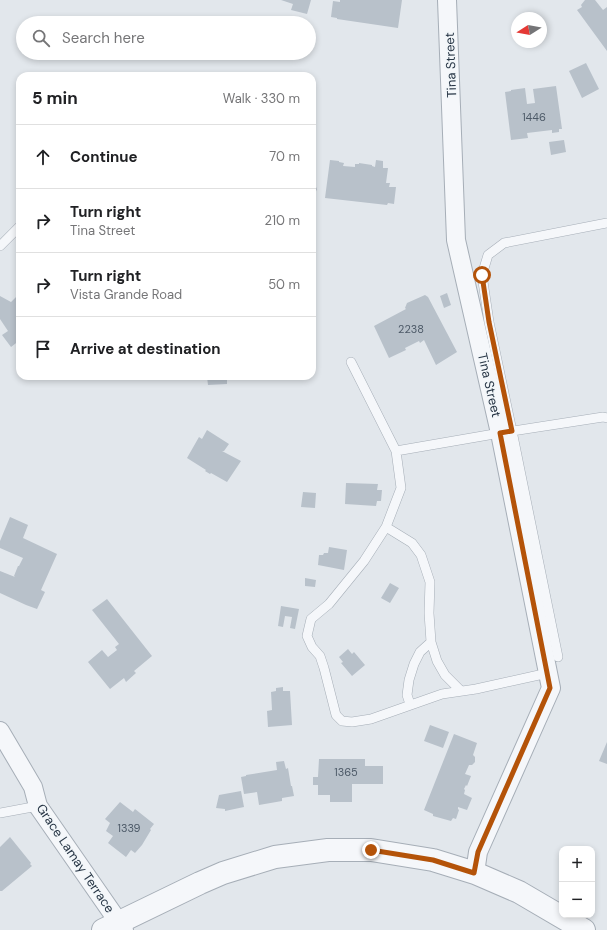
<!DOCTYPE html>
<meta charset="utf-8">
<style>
body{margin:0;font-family:"DM Sans",sans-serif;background:#f2f2f2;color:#202124}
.controls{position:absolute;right:12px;bottom:12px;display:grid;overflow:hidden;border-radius:8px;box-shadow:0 2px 6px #0003}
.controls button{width:36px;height:36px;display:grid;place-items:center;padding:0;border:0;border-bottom:1px solid #e0e0e0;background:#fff;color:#202124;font:20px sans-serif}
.compass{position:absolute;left:511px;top:12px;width:36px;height:36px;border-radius:50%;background:#fff;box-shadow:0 2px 6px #0003;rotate:259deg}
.stop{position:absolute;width:12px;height:12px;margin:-9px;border:3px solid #b45309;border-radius:50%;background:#fff}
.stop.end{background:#b45309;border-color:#fff;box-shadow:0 1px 4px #0008}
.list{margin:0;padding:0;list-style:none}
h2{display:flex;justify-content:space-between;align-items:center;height:52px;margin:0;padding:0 16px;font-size:17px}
h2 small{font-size:13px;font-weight:400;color:#757577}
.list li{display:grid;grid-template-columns:26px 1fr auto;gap:12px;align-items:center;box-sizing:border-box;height:64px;padding:0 16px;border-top:1px solid #e0e0e0}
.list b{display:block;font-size:15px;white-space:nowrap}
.list p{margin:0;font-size:13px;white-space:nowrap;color:#757577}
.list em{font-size:13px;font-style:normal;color:#757577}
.icon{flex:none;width:22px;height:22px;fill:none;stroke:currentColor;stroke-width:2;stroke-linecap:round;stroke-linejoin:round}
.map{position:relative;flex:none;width:607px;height:930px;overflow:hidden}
.search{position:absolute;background:#fff;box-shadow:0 2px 6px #0003;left:16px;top:16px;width:300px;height:44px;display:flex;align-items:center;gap:10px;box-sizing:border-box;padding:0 14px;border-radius:22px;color:#757577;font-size:15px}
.panel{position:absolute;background:#fff;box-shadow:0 2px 6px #0003;left:16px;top:72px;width:300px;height:308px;border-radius:12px}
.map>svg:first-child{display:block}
.building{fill:#b8c1ca}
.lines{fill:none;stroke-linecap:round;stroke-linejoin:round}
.service-casing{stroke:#a6aeb7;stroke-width:10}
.minor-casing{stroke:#a6aeb7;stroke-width:20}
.tertiary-casing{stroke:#a6aeb7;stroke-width:24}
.service{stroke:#f5f7fa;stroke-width:9}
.minor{stroke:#f5f7fa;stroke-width:18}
.tertiary{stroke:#f5f7fa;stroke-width:22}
.route{stroke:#b45309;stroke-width:5}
.labels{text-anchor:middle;stroke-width:3;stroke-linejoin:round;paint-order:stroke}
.number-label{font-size:11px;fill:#4c5967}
.street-label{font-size:13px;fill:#283646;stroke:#f2f6f9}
</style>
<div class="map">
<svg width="607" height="930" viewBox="0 0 607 930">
<rect width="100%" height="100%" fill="#e2e7ec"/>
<path class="building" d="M 281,0 L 311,0 L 307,14 L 291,10 L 293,4 Z
M 340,0 L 402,0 L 398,28 L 337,19 L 337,18 L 331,17 L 333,1 L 340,2 Z
M 585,0 L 595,0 L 603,10 L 607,7 L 607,51 L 577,10 L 582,7 L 581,5 Z
M 586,63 L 599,89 L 582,98 L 569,71 Z
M 556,86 L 562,129 L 559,129 L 559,132 L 552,133 L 552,130 L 527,133 L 528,138 L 511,140 L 505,92 L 511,91 L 511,90 L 525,88 L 527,104 L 535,103 L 533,89 Z
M 564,140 L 566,152 L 551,155 L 549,142 Z
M 330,160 L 339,161 L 339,162 L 344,163 L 343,166 L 355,167 L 355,164 L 359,164 L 359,163 L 372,165 L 372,166 L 375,167 L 376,160 L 383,161 L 383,168 L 388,168 L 386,183 L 390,183 L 389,187 L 396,187 L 394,204 L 388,203 L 387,205 L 325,198 Z
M 312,184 L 315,185 L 317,189 L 315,194 L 312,195 Z
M 20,293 L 20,340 L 11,347 L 2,335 L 8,331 L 0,319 L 0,296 L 11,302 Z
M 447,293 L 451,305 L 444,308 L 440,296 Z
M 425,295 L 428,297 L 457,352 L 436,365 L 424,340 L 420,343 L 419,341 L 405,348 L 406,350 L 389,358 L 374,326 L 406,309 L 405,308 L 407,303 Z
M 176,376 L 227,376 L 227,384 L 208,385 L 207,377 L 176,379 Z
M 207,430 L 229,444 L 224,451 L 222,451 L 241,461 L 227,482 L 211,473 L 210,474 L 205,471 L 206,470 L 187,458 L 199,437 L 202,439 Z
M 346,483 L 378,484 L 377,490 L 382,490 L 381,501 L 377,501 L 376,506 L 345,504 Z
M 303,492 L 316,493 L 315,508 L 301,507 Z
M 10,517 L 28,525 L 23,538 L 57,554 L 41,590 L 45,592 L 37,609 L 26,605 L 0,593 L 0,571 L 15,577 L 14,576 L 18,566 L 19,566 L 23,558 L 0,548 L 0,541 Z
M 329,547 L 347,550 L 344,570 L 318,565 L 319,555 L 323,555 L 324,553 L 328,553 Z
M 305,578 L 316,580 L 315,587 L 305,586 Z
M 390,583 L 399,588 L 390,603 L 381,598 Z
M 107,599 L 152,656 L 134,671 L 136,673 L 126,682 L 124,678 L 110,689 L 88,662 L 102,650 L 108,657 L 117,650 L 115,647 L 119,644 L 92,610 Z
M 281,606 L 299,609 L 295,629 L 290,628 L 292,617 L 285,616 L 283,627 L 278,626 Z
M 348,649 L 352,654 L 354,652 L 365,665 L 352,676 L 341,663 L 343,662 L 339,657 Z
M 283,687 L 283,691 L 290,691 L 292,725 L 268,727 L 267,711 L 272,710 L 271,692 L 276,691 L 276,688 Z
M 430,725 L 449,732 L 443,748 L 424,741 Z
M 454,734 L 477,743 L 473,755 L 475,757 L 475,762 L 472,765 L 469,765 L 465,774 L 471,776 L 467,786 L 466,785 L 464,789 L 465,790 L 464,794 L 472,798 L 467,810 L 458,807 L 458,809 L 459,810 L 456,819 L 453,818 L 451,821 L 433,816 L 433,814 L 424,810 Z
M 607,742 L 607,764 L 599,761 Z
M 319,759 L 365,759 L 365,766 L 383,766 L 383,784 L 352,784 L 352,802 L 330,802 L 330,795 L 318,795 L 318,785 L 313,785 L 313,777 L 318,777 Z
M 284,761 L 286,769 L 288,768 L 291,786 L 292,786 L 294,796 L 282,798 L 282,801 L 259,805 L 257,792 L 244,794 L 241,777 L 246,776 L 246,775 L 277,770 L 276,762 Z
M 241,791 L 244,807 L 225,811 L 225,809 L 216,808 L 219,795 Z
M 120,802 L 133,812 L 135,809 L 154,824 L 150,829 L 151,830 L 142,845 L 135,853 L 131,850 L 126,857 L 108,843 L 113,836 L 106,831 L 110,823 L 105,819 Z
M 10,837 L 31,863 L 30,864 L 32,866 L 2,891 L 0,891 L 0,847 Z"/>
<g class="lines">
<g class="service-casing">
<path id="service" d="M 0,246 L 20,226
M 351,362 L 396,451 L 500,433 L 603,417 L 607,418
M 396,451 L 401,488 L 386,527 L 364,561 L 329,604 L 311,619 L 307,636 L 312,647 L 320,656 L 324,668 L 336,715 L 342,721 L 352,722 L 371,719 L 442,694 L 476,689 L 548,673
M 386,527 L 412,543 L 421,555 L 430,582 L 429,613 L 431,642 L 437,661 L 445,675 L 461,691
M 558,657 L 512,431 L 489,322 L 482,275 L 488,255 L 504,243 L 607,223
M 410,704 L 407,695 L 409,680 L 414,664 L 420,652 L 431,642
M 0,813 L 38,806"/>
</g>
<g class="minor-casing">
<path id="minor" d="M 447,0 L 456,240 L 500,433 L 551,688 L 478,852 L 475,873
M 0,731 L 33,787 L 38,806 L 124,930"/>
</g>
<g class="tertiary-casing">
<path id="tertiary" d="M 103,930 L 200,883 L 223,873 L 275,857 L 328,850 L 371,850 L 433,860 L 475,873 L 519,892 L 584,930"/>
</g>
<use href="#service" class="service"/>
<use href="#minor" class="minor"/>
<use href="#tertiary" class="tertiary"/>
</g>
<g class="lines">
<path class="route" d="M 371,850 L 433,860 L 474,873 L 478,852 L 550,688 L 500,433 L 512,431 L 489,322 L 482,275"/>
</g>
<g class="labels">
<g class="number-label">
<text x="534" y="121">1446</text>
<text x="411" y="333">2238</text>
<text x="346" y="776">1365</text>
<text x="129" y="832">1339</text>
</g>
<g class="street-label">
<text transform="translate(450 65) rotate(-92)" y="5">Tina Street</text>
<text transform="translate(490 385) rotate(77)" y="5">Tina Street</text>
<text transform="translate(76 858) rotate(56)" y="5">Grace Lamay Terrace</text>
</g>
</g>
</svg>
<div class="controls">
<button>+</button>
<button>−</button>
</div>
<svg class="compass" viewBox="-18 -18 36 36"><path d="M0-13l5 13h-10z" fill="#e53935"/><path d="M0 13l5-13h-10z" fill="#757577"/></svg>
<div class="stop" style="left:482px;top:275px"></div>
<div class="stop end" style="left:371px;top:850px"></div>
<div class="search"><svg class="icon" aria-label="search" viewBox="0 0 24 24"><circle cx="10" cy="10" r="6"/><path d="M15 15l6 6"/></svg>Search here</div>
<section class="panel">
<h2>5 min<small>Walk · 330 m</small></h2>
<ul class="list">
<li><svg class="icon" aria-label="ahead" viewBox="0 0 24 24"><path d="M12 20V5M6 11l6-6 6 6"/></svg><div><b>Continue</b></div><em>70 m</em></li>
<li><svg class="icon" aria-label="right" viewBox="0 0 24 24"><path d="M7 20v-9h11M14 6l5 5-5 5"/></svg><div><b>Turn right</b><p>Tina Street</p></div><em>210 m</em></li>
<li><svg class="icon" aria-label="right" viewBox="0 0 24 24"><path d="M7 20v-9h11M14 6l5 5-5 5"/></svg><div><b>Turn right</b><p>Vista Grande Road</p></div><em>50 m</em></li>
<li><svg class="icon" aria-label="arrive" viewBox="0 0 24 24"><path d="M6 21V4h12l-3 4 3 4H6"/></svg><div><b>Arrive at destination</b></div></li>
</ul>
</section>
</div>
